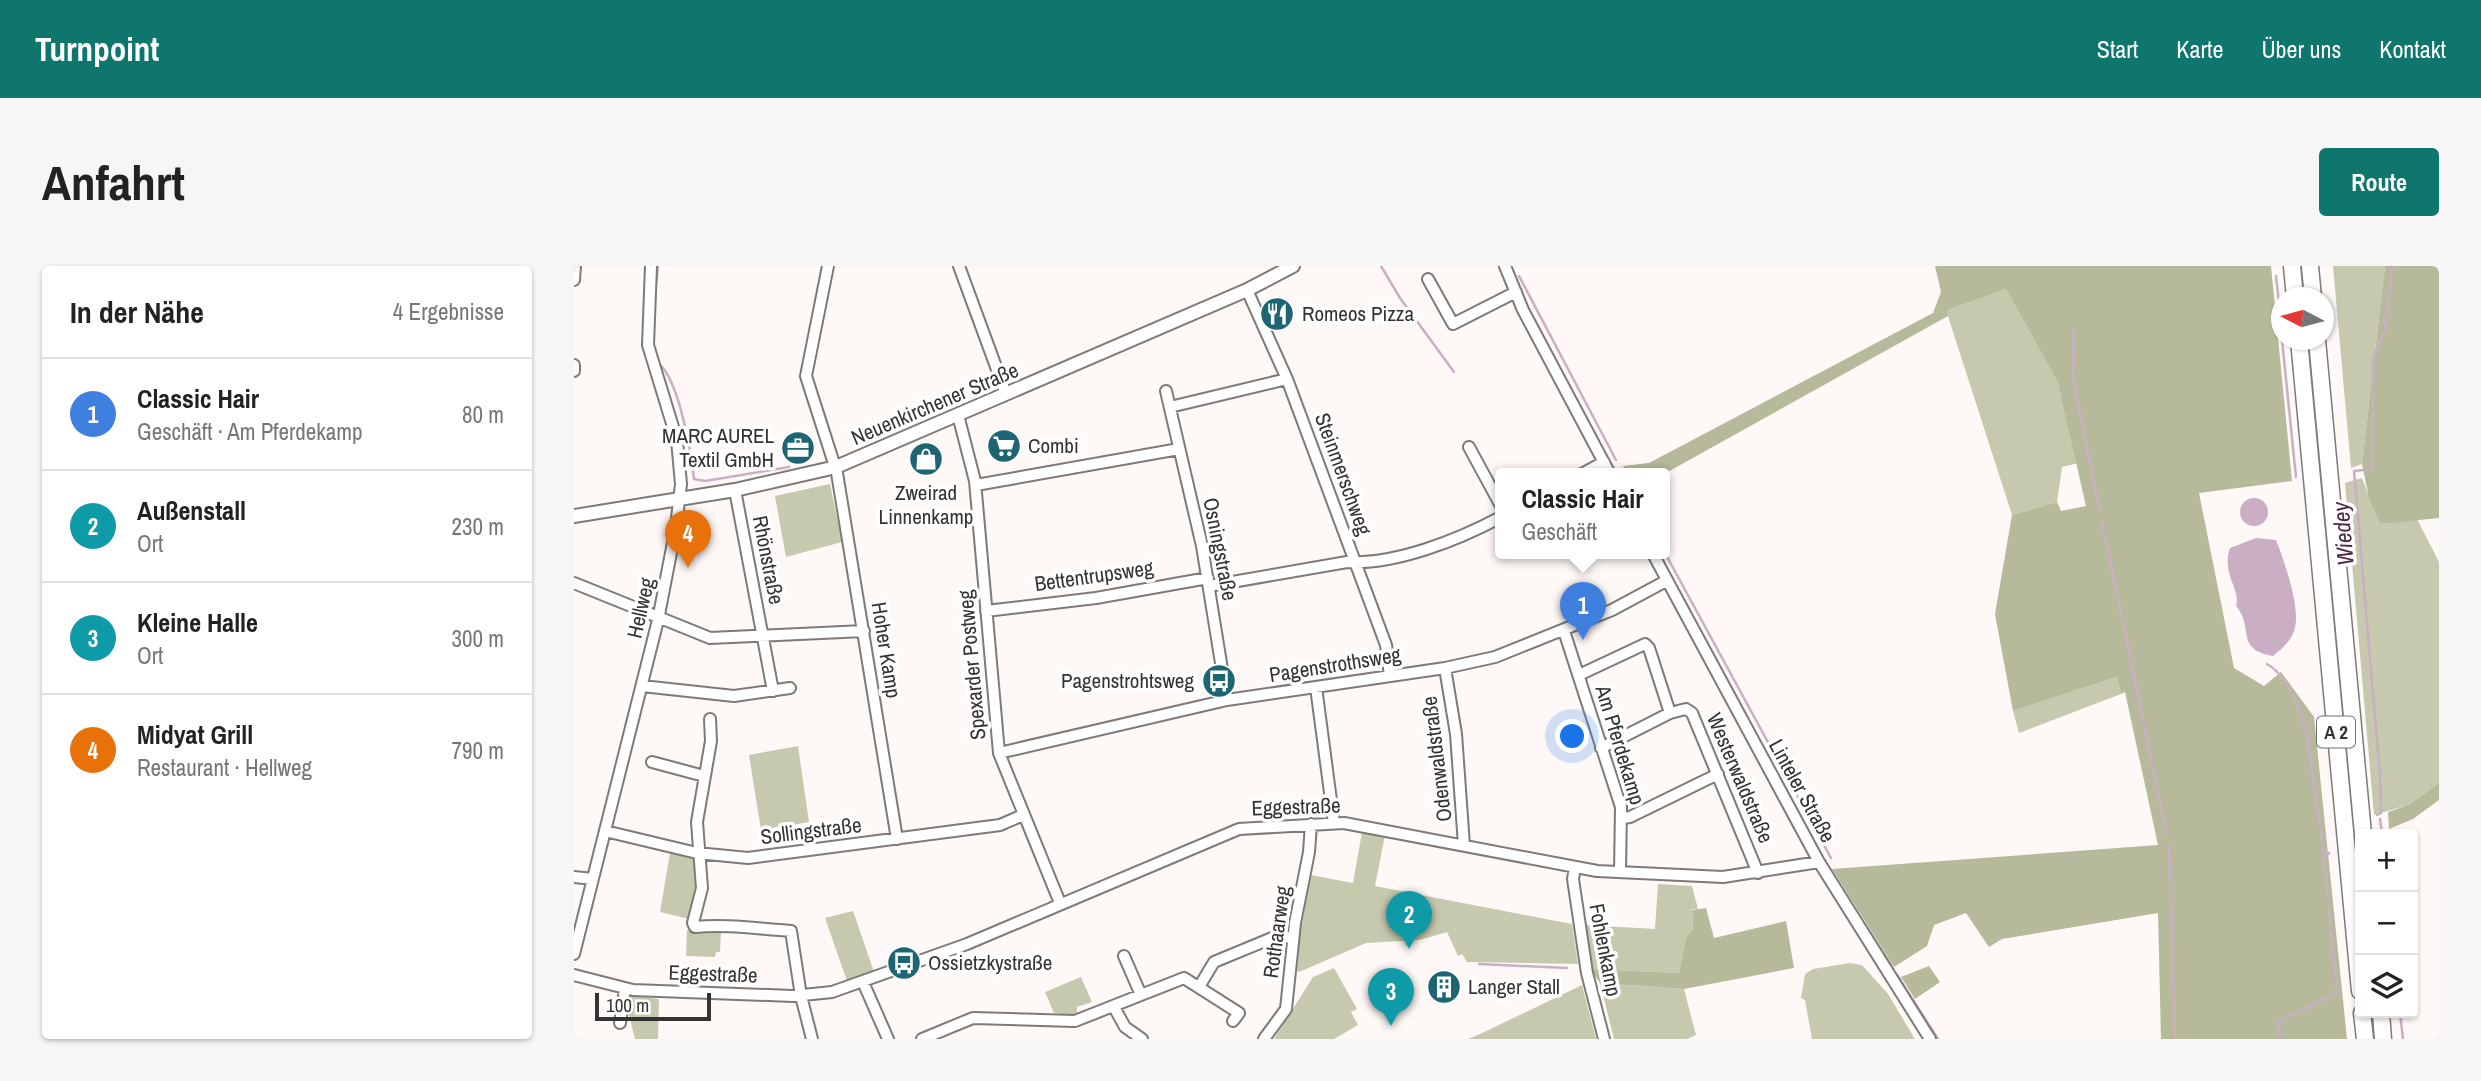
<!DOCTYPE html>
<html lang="de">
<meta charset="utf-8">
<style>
body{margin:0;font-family:"Archivo Narrow",sans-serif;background:#f6f6f6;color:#222}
.controls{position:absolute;right:21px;bottom:21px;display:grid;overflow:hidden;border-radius:7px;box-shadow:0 2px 5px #0004}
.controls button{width:63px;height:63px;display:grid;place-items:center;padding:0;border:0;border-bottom:2px solid #e0e0e0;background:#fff;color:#222;font:35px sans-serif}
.compass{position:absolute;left:1697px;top:21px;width:63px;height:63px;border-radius:50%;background:#fff;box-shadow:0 2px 5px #0004;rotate:276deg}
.scale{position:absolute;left:21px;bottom:18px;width:116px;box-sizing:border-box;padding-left:7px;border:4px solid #343232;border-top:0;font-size:19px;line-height:24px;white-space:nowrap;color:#343232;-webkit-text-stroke:5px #fff;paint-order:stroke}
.you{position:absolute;left:999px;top:471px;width:24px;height:24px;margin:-18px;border:5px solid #fff;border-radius:50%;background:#1a73e8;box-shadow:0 0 0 10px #1a73e833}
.badge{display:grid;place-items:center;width:46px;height:46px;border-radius:50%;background:#0f766e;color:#fff;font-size:23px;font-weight:700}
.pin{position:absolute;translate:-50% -58px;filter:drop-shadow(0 2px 4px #0008)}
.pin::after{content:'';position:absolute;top:37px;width:24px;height:21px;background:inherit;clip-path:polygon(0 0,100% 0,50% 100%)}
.popup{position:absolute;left:921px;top:202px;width:175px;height:91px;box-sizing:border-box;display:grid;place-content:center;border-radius:7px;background:#fff;filter:drop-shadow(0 2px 5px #0005);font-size:23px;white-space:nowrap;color:#767676}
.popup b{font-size:26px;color:#222}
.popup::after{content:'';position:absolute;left:50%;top:100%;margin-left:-14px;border:14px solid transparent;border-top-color:#fff}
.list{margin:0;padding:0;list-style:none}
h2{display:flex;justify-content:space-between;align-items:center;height:91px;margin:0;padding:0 28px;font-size:30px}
h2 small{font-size:23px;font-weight:400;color:#767676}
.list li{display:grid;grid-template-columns:46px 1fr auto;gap:21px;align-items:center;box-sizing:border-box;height:112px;padding:0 28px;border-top:2px solid #e0e0e0}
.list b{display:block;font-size:26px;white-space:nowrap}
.list p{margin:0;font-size:23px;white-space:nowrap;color:#767676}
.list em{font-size:23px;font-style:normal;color:#767676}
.icon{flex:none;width:38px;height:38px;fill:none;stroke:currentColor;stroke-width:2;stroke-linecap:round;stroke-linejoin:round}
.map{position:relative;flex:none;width:1865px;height:773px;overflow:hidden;border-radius:7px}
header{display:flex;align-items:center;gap:42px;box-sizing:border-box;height:98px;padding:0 35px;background:#0f766e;color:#fff}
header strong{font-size:33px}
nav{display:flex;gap:38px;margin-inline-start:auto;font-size:24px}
.intro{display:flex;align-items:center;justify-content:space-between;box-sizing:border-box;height:168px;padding:0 42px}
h1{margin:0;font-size:49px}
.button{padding:18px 32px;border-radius:7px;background:#0f766e;color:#fff;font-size:24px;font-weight:700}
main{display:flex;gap:42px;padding:0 42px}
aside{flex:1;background:#fff;border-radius:7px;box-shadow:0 2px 5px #0004}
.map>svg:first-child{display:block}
.green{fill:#c7c9af}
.forest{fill:#b6b99a}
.water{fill:#caaec3}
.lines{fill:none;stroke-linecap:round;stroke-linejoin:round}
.stream{stroke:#caaec3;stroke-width:2.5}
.minor-casing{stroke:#7e7a78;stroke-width:14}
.major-casing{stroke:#7e7a78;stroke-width:16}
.highway-casing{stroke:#7e7a78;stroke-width:19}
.minor{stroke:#fff;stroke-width:10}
.major{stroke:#fff;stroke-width:12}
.highway{stroke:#fff;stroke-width:16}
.labels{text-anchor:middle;stroke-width:7;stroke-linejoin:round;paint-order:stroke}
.shield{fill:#fff;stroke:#717070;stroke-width:2}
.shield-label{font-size:19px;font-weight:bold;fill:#343232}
.poi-label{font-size:21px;fill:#343232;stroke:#fff;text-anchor:start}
.street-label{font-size:21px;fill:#343232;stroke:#fff}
.water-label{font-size:23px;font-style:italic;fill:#4c2644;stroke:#fff}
</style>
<header>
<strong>Turnpoint</strong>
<nav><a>Start</a><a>Karte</a><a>Über uns</a><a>Kontakt</a></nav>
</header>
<div class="intro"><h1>Anfahrt</h1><a class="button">Route</a></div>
<main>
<aside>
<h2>In der Nähe<small>4 Ergebnisse</small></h2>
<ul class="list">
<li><span class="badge" style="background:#3f7fe0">1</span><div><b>Classic Hair</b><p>Geschäft · Am Pferdekamp</p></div><em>80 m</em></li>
<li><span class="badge" style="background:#0f9aa8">2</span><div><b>Außenstall</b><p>Ort</p></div><em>230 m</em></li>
<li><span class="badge" style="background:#0f9aa8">3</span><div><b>Kleine Halle</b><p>Ort</p></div><em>300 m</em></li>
<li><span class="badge" style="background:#e8710a">4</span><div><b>Midyat Grill</b><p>Restaurant · Hellweg</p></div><em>790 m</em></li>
</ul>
</aside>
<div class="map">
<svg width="1865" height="773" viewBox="0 0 1865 773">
<rect width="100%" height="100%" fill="#fef8f6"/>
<path class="green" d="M 1759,0 L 1811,0 L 1788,198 L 1777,202 Z
M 1432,23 L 1484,117 L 1504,197 L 1488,201 L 1483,236 L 1438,249 L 1372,44 Z
M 1788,212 L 1806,258 L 1843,253 L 1865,296 L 1865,517 L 1834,539 L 1800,549 L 1771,217 Z
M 256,218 L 268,276 L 212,291 L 201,230 Z
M 1543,411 L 1547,428 L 1445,467 L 1439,445 Z
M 224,480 L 235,556 L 187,564 L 175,489 Z
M 788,566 L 811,569 L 801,620 L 998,658 L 1004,698 L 893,696 L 888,688 L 884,690 L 873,666 L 845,674 L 792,677 L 725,706 L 721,703 L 725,660 L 728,658 L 737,609 L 779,617 Z
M 96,587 L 120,592 L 124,617 L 115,653 L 86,646 Z
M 1084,618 L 1118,620 L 1124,643 L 1118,643 L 1119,663 L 1112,671 L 1105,707 L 1016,703 L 1011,659 L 1081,663 Z
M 279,645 L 300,706 L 273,715 L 251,652 Z
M 113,664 L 147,665 L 146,686 L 142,686 L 141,691 L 112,690 Z
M 1276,697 L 1288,699 L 1314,728 L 1341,773 L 1238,773 L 1231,734 L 1227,732 L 1231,708 L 1239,703 Z
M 760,702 L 783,743 L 777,746 L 784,759 L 760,773 L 700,773 L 739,711 Z
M 507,711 L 518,736 L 503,741 L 503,747 L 497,749 L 480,747 L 471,726 Z
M 1026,717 L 1110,723 L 1122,769 L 1113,773 L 1040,773 Z
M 1008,719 L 1022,773 L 894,773 L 904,769 Z
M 57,729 L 85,733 L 84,773 L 61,773 L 53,742 Z"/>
<path class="forest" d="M 1361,0 L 1697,0 L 1718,215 L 1625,227 L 1660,402 L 1690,420 L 1707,406 L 1740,451 L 1773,773 L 1587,773 L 1584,647 L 1428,673 L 1415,681 L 1392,647 L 1360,659 L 1353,680 L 1320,701 L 1258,603 L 1584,579 L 1551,426 L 1547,428 L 1543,411 L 1439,445 L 1421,348 L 1438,249 L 1483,236 L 1487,245 L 1512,240 L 1484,117 L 1432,23 L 1373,44 L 1374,50 L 1090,208 L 1053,208 L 1049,200 L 1075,197 L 1359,47 L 1367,26 Z
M 1811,0 L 1865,0 L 1865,252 L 1806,258 L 1795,232 L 1788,198 Z
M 1865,517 L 1865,534 L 1839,553 L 1815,563 L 1814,546 L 1834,539 Z
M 1132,642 L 1140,672 L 1212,655 L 1220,702 L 1110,723 L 1026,717 L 1016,703 L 1105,707 L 1112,671 L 1119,663 L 1118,644 Z
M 1355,700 L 1366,716 L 1341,733 L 1327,711 Z"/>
<path class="water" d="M1666 246a14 14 0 1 1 28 0a14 14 0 1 1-28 0Z
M 1682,272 L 1702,274 C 1710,294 1728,345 1720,365 C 1716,376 1708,383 1699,390 C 1660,383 1681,362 1662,340 C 1667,322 1647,309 1656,282 Z"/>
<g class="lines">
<path class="stream" d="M 807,0 L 826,32 L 880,106
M 945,10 L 1042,194
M 1702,10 L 1708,64
M 81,28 L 84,0
M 1500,64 L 1499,113 L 1526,247
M 1708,74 L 1722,211
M 84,97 C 105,113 117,186 120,213 L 131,215 L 215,201
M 1047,204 L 1049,208
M 1528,255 L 1593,569
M 1091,287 L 1257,592
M 1693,398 C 1714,409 1726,445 1733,467 L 1750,591
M 1803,549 L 1807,547 L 1806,509 L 1780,205 L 1798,203 L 1799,93 L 1811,63 L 1819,0
M 1806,553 L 1808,568
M 1595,578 L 1601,773
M 1275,634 L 1317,699
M 905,698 L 993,702
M 1323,709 L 1364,773
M 1826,747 L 1829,773
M 687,768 L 705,743
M 1707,773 L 1703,756 L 1763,727 L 1750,592 L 1755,587"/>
<g class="minor-casing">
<path id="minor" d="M 254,0 L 232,110 L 263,207 L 323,573
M 385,0 L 432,128
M 931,0 L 949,44 L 1036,208
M 854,13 L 879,58 L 942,26
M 0,14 L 1,0
M 673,24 L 713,113 L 812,379 L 816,410
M 0,99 L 0,105
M 592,125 L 628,280 L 653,434
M 596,141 L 713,113
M 384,149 L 401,215 L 425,487 L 486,637
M 895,181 L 927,240
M 1008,208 L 1030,196
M 402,219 L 605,183
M 161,224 L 199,425
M 1079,288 L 1245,596 L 1356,773
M 0,317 L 136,372 L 290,365
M 635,320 L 773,296 C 821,299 884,274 927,251
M 412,345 L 522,332 L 634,312
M 990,365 L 1047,541 L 1046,606
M 871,402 L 882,468 L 890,579
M 1005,409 L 1071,378 L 1075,382 L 1096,447
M 68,420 L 160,430 L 216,422
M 742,421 L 760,557
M 136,453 L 137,475 L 123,556 L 128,622 L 119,657 L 121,661 C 153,658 184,663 217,665 L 227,730 L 238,773
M 1027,482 L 1096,447 L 1112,443 L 1118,447 L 1184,607
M 425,487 L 653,434 L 871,402 L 921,391 L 1038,344 L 1092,315
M 78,496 L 130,510
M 1049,552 L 1056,551 L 1144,508
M 31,565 L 123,587 L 174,592 L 426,559 L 449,549
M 1001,602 L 999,613 L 1013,707 L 1030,773
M 0,611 L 19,613
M 0,688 L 84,354 L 102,261 L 107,218 L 103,174 L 74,79 L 77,0
M 550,690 L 567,729
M 0,709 L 59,724 L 219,730 L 258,726 L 393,678 L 665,563 L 770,557 L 1023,605 L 1149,611 L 1245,596
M 289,716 L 314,773
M 625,721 L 640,696 L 698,672 L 719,671
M 540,741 L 551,761 L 568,773
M 46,757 L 51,723
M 348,773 L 399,752 L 501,755 L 610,712 L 665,747 L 659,755
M 690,773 L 712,743 L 721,657 L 735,586 L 737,558"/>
</g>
<g class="major-casing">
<path id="major" d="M 0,250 L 161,224 L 262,201 L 673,24 L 719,0"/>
</g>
<g class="highway-casing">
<path id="highway" d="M 1718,0 L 1721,32
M 1736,0 L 1739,32
M 1725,74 L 1786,725
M 1743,74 L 1789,568
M 1788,747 L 1791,773
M 1807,747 L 1809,773"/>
</g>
<use href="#minor" class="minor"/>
<use href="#major" class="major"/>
<use href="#highway" class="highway"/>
</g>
<defs>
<g id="restaurant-disc" transform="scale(1.75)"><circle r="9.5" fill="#1d6573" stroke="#fff"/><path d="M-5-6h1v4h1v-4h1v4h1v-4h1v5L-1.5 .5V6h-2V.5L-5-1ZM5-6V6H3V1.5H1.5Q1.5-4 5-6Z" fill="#fff"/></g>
<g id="supermarket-disc" transform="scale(1.75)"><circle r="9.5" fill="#1d6573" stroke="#fff"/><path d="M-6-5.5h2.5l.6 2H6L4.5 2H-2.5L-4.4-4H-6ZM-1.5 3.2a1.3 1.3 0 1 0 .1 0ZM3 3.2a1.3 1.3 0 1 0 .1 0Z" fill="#fff"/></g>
<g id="office-disc" transform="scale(1.75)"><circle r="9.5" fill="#1d6573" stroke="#fff"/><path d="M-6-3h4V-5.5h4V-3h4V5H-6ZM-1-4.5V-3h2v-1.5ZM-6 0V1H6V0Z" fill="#fff"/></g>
<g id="shop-disc" transform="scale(1.75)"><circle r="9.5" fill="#1d6573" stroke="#fff"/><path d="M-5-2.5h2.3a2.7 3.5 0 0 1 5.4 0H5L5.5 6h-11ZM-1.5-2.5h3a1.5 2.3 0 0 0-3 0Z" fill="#fff"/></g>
<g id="bus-disc" transform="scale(1.75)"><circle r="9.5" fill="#1d6573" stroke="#fff"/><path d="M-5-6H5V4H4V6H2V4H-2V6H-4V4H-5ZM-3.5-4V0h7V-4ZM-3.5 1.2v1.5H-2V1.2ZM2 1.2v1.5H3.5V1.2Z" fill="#fff"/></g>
<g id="building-disc" transform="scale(1.75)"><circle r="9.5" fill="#1d6573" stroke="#fff"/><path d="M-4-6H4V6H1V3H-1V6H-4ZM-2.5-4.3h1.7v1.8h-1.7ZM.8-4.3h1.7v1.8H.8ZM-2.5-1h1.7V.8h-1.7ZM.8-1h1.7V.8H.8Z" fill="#fff"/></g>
</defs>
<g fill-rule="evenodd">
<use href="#restaurant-disc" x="703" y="48"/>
<use href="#supermarket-disc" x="430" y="180"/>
<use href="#office-disc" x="224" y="182"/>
<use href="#shop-disc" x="352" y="193"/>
<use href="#bus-disc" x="645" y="415"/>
<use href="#bus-disc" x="330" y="697"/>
<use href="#building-disc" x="870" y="721"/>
</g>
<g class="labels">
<rect class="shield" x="1743" y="450.5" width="38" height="31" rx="5"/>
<g class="shield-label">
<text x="1762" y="473">A 2</text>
</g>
<g class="poi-label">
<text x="728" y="55">Romeos Pizza</text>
<text x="200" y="177" text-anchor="end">MARC AUREL<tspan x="200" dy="24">Textil GmbH</tspan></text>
<text x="454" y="187">Combi</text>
<text x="352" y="234" text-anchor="middle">Zweirad<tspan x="352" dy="24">Linnenkamp</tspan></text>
<text x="620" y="422" text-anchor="end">Pagenstrohtsweg</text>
<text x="354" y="704">Ossietzkystraße</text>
<text x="894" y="728">Langer Stall</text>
</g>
<g class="street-label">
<text transform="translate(361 138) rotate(-23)" y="7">Neuenkirchener Straße</text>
<text transform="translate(769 208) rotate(70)" y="7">Steinmerschweg</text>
<text transform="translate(646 283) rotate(79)" y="7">Osningstraße</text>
<text transform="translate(194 294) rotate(79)" y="7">Rhönstraße</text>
<text transform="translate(520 310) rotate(-8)" y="7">Bettentrupsweg</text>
<text transform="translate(67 342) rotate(-77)" y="7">Hellweg</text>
<text transform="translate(312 384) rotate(81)" y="7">Hoher Kamp</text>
<text transform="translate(398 399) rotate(-95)" y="7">Spexarder Postweg</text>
<text transform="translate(761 399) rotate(-9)" y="7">Pagenstrothsweg</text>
<text transform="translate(1046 479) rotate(73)" y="7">Am Pferdekamp</text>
<text transform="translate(863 493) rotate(-97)" y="7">Odenwaldstraße</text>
<text transform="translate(1166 512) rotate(67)" y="7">Westerwaldstraße</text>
<text transform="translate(1228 525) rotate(61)" y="7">Linteler Straße</text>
<text transform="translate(722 541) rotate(-2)" y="7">Eggestraße</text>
<text transform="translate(237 565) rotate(-7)" y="7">Sollingstraße</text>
<text transform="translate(703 666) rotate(-82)" y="7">Rothaarweg</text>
<text transform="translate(1031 684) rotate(79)" y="7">Fohlenkamp</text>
<text transform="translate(139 708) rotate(2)" y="7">Eggestraße</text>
</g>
<g class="water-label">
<text transform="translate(1769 268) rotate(-95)" y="8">Wiedey</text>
</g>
</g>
</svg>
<div class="controls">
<button>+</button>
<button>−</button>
<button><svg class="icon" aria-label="layers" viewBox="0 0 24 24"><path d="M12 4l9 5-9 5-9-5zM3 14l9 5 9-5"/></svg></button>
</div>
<svg class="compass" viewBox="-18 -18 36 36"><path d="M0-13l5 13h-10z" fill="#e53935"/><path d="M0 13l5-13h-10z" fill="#767676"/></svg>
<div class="scale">100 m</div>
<div class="you"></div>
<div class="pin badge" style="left:1009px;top:374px;background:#3f7fe0">1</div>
<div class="popup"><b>Classic Hair</b>Geschäft</div>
<div class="pin badge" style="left:835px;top:683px;background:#0f9aa8">2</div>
<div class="pin badge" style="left:817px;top:760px;background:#0f9aa8">3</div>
<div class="pin badge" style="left:114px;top:302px;background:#e8710a">4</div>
</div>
</main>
